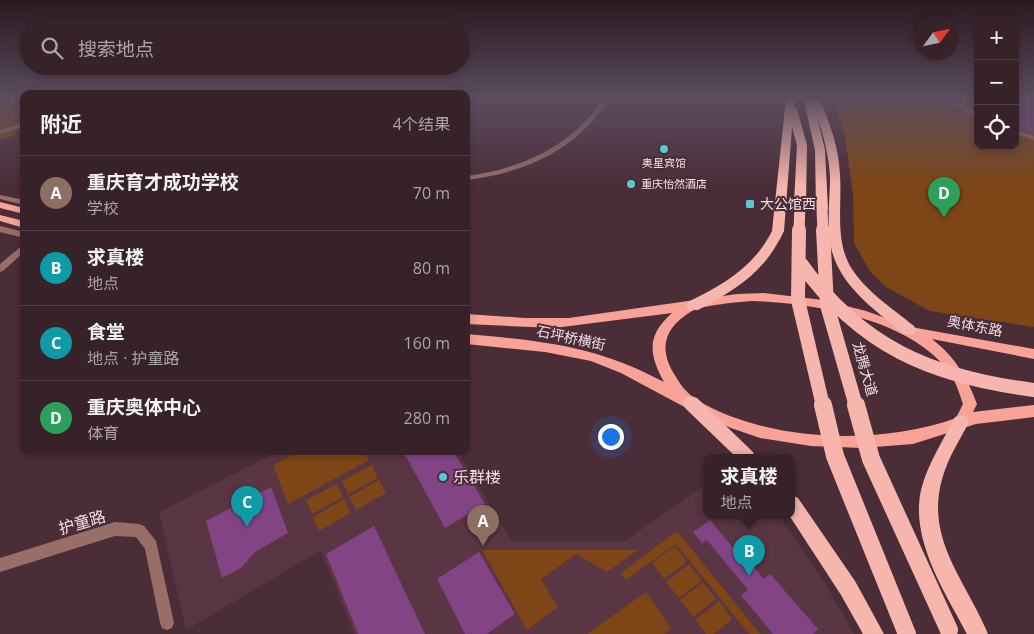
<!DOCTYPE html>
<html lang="zh">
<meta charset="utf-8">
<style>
body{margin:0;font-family:"Open Sans","Noto Sans SC",sans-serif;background:#432f36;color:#f1f3f6}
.controls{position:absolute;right:15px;top:15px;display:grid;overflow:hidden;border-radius:10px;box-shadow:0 2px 8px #0003}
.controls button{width:45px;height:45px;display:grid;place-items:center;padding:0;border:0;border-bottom:1px solid #523f47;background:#38222a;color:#f1f3f6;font:25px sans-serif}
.compass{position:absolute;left:914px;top:15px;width:45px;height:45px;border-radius:50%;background:#38222a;box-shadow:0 2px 8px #0003;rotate:57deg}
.you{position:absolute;left:610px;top:436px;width:18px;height:18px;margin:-12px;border:4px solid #fff;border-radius:50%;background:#1a73e8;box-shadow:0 0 0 8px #1a73e833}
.badge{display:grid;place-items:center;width:32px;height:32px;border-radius:50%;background:#52cbd7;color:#fff;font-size:16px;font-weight:700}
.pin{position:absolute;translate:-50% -41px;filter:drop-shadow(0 1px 2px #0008)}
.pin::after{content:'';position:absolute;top:26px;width:18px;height:15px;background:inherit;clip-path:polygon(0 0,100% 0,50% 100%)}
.popup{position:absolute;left:703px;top:454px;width:92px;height:65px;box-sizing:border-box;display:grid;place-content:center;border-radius:10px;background:#38222a;filter:drop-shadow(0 1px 4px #0005);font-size:16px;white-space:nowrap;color:#aba4a8}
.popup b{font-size:19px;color:#f1f3f6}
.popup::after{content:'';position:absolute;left:50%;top:100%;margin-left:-10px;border:10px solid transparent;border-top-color:#38222a}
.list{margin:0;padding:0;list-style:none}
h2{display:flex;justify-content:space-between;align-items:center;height:65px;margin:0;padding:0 20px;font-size:21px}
h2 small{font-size:16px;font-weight:400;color:#aba4a8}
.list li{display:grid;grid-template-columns:32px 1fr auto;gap:15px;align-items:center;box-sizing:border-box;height:75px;padding:0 20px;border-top:1px solid #523f47}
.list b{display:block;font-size:19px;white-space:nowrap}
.list p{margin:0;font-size:16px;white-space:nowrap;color:#aba4a8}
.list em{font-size:16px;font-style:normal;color:#aba4a8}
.icon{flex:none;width:28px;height:28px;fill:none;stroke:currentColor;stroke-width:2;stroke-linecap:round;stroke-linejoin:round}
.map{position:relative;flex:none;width:1034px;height:634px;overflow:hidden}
.search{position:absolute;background:#38222a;box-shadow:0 2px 8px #0003;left:20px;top:20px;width:450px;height:55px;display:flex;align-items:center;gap:12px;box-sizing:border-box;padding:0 18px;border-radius:28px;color:#aba4a8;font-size:19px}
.panel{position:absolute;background:#38222a;box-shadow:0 2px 8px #0003;left:20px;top:90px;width:450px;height:365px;border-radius:10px}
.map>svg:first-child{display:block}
.built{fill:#5a3543}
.green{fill:#7e4616}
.building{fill:#824485}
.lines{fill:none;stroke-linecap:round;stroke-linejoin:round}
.minor{fill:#986e69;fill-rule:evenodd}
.tertiary{fill:#986e69;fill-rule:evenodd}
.primary{fill:#f8a298;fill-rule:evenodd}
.trunk{fill:#f6b6ae;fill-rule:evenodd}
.trunk-bridge-far2{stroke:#f6b6ae;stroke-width:11}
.trunk-bridge-far1{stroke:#f6b6ae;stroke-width:14}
.trunk-bridge{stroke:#f6b6ae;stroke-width:18}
.poi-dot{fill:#52cbd7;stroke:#4b2d38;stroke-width:2}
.labels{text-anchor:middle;stroke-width:4;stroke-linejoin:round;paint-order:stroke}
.far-poi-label{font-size:11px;fill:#f3dfe5;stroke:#4b2d38}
.poi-label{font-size:14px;fill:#f3dfe5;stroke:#4b2d38;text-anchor:start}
.street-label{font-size:14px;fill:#f3dfe5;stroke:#4b2d38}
.near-poi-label{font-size:16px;fill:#f3dfe5;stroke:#4b2d38;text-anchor:start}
.near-street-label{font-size:16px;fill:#f3dfe5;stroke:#4b2d38}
</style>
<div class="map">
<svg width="1034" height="634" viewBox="0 0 1034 634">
<rect width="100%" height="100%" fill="#4b2d38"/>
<path class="built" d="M 279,451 L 457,451 L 512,541 L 625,541 L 706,484 L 706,515 L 778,515 L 823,580 L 854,634 L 354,634 L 321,550 L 186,630 L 159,512 Z"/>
<path class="green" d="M 0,98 L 14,98 L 19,124 L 15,135 L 0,140 Z
M 827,98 L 978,98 L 978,146 L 1015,146 L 1015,98 L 1034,98 L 1034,327 L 930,311 L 886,287 L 870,271 L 854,243 L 853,194 L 845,137 L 836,109 Z
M 301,451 L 365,451 L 369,460 L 288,504 L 273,465 Z
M 372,465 L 378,478 L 348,494 L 342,481 Z
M 379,480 L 386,493 L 356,510 L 349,497 Z
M 337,484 L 343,497 L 312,514 L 306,500 Z
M 344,499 L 351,513 L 319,531 L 313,517 Z
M 677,531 L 760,634 L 749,634 L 676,544 L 626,580 L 621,573 Z
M 675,546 L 687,562 L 664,579 L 652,563 Z
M 482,550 L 638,550 L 607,572 L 576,554 L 541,579 L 558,607 L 527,630 Z
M 689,564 L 702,580 L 679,598 L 666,582 Z
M 703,582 L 716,599 L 693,617 L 680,600 Z
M 646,592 L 671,628 L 664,634 L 587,634 Z
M 719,601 L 732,619 L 714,634 L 706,634 L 695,620 Z"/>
<path class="building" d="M 1015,98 L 1034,98 L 1034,134 L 1015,128 Z
M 403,451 L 453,451 L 485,504 L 445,528 Z
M 271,487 L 288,533 L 255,552 L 241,568 L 222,578 L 206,521 Z
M 710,520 L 734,549 L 737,547 L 764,579 L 770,574 L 818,629 L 813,634 L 773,634 L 741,595 L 748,590 L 707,540 L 702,543 L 693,532 Z
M 374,526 L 425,634 L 358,634 L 326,554 Z
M 479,552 L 515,614 L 487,634 L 465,634 L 437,579 Z"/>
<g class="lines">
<path class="minor" d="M 603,98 L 609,98 C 579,150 524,173 466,180 L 466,176 C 520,169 574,146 603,98 Z
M 939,98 L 948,98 L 978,113 L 978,118 Z
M 24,123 L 24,127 L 0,134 L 0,130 Z
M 1015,130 L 1034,136 L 1034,140 L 1015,134 Z
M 24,244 L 24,252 L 3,271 L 0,272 L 0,264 Z
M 115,522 L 139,524 L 144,526 L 156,541 L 174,623 L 172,628 L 167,630 L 162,628 L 160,623 L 145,549 L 136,537 L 115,536 L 0,572 L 0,558 Z"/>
<path class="tertiary" d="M 0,195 L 24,200 L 24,205 L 0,199 Z
M 0,226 L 24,232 L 24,238 L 0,232 Z"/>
<path class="primary" d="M 0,202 L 24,208 L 24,214 L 0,208 Z
M 0,215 L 24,221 L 24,228 L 0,221 Z
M 764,293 L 823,300 L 866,311 L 911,327 L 1034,349 L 1034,359 L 932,339 C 955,357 967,377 977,404 L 973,412 L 1034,405 L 1034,417 L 976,424 L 913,444 L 862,448 L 811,446 L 760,438 L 731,428 L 690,410 L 621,373 L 591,361 L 545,352 L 466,344 L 466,334 C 543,341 594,345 664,382 C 649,354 646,336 672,313 L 554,328 L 466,324 L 466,314 L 525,318 L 569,318 L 737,294 ZM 752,301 C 814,303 906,318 947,369 C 955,379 959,392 963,404 L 956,418 C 880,446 767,442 697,400 C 688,394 681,386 676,377 C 658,350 663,328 692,311 C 703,305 739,302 752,301 Z"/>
<path class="trunk" d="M 786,98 L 795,99 L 794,107 L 797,109 L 807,145 L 806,203 L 800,207 L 794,203 L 797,145 L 792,127 L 784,231 C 764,273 737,289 698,310 L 688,310 L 686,306 L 688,302 C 723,285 754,267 772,231 Z
M 809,98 L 819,98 C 830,123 839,148 840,175 C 842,204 835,239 850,266 C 865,291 892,308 914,326 L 916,330 L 914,334 L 904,334 C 880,314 851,294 837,265 C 824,238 830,206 830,177 C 829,157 824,136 817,117 L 825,150 L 828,209 L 822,213 L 816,209 L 815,150 L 804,101 Z
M 691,396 L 697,398 L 753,452 L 755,457 L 736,457 L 685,408 L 683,403 L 685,398 Z
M 961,415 L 967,417 L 969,422 C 961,438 951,453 945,470 C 921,536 965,578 988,634 L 967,634 C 945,592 910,540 921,490 C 928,463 943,441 955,417 Z
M 792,495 L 798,498 L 855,581 L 884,634 L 863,634 L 841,595 L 789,515 L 792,515 Z"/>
<path class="trunk-bridge-far2" d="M 822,209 L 823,232
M 799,232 L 800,203"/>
<path class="trunk-bridge-far1" d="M 799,230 L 798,300 L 823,406
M 823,230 L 827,305 L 856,406
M 799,261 C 860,347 932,377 1034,390"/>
<path class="trunk-bridge" d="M 823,405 L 835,456 L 907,634
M 856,405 L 871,459 L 949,630"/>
</g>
<linearGradient id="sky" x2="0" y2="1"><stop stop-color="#29191f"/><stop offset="0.52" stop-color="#5b4c5e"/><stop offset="1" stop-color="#5b4c5e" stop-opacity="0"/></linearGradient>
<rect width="1034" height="187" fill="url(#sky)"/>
<g class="poi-dot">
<circle cx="664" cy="149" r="5"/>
<circle cx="631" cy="184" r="5"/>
<rect x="745" y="199" width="10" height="10" rx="2.5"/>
<circle cx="443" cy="477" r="5"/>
</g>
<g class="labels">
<g class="far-poi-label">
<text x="664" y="167">奥星宾馆</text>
<text x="641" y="188" text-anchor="start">重庆怡然酒店</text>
</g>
<g class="poi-label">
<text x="760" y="209">大公馆西</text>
</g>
<g class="street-label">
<text transform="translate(975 326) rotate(11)" y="5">奥体东路</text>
<text transform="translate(571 338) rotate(12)" y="5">石坪桥横街</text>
<text transform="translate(865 369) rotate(74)" y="5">龙腾大道</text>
</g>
<g class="near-poi-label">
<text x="453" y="483">乐群楼</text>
</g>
<g class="near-street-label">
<text transform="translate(82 522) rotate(-16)" y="6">护童路</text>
</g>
</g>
</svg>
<div class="controls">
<button>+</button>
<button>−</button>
<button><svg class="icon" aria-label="locate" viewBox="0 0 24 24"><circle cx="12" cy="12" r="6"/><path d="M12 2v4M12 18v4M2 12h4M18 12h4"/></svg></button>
</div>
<svg class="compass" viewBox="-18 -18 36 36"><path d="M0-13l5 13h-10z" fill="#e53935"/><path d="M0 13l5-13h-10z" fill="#aba4a8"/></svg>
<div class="you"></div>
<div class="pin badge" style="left:483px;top:546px;background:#8d6e63">A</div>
<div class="pin badge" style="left:749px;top:576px;background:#0f9aa8">B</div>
<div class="popup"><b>求真楼</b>地点</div>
<div class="pin badge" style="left:247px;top:527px;background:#0f9aa8">C</div>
<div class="pin badge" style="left:944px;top:218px;background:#2e9e5b">D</div>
<div class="search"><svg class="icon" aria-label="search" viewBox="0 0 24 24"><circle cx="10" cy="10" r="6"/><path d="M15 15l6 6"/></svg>搜索地点</div>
<section class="panel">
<h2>附近<small>4个结果</small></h2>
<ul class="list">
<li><span class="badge" style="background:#8d6e63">A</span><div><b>重庆育才成功学校</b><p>学校</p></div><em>70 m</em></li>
<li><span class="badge" style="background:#0f9aa8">B</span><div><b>求真楼</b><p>地点</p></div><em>80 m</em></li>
<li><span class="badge" style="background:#0f9aa8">C</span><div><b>食堂</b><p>地点 · 护童路</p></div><em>160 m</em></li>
<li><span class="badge" style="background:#2e9e5b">D</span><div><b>重庆奥体中心</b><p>体育</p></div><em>280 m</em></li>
</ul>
</section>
</div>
